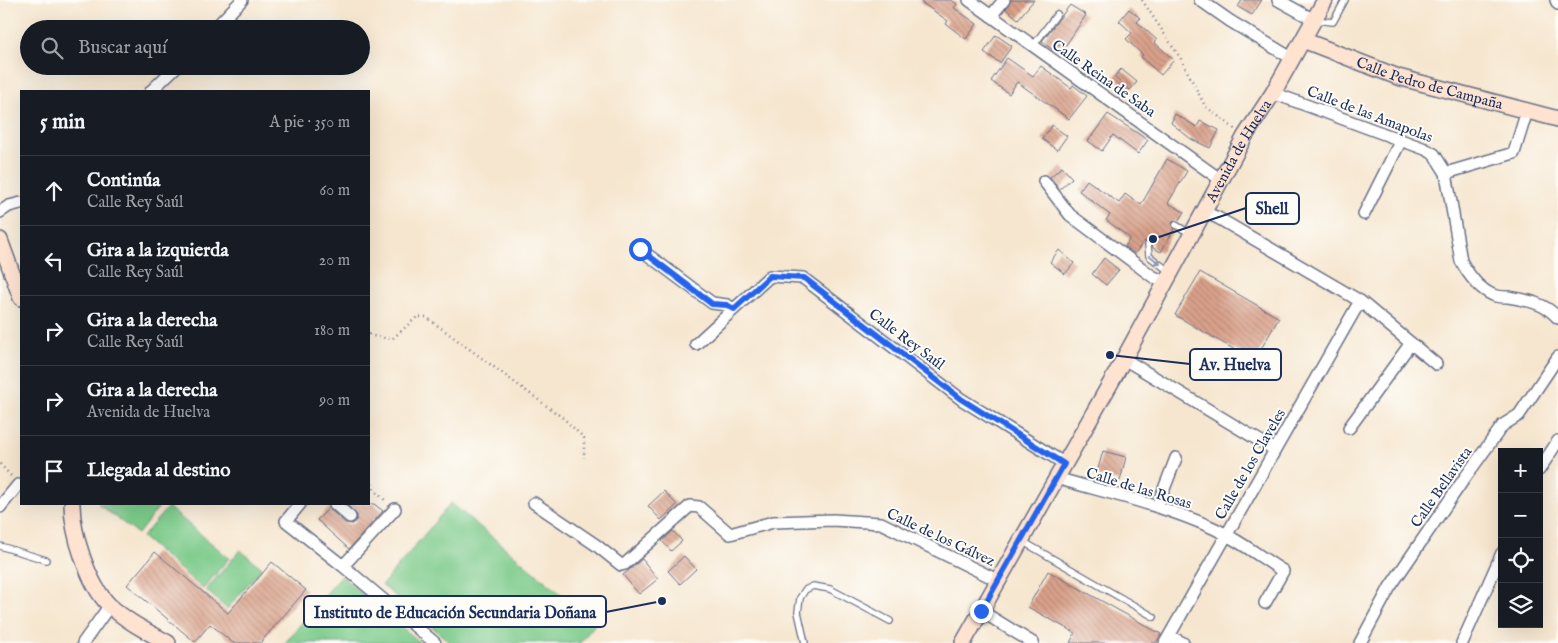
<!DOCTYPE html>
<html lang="es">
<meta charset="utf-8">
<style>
body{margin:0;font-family:"IM FELL English",serif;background:#242831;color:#f1f3f6}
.controls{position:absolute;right:15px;bottom:15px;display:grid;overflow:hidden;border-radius:0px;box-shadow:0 5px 20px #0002}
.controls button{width:45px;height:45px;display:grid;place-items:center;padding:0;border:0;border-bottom:1px solid #363941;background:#171b24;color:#f1f3f6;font:25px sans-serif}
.stop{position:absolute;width:15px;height:15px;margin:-11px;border:4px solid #2563eb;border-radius:50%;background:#fff}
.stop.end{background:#2563eb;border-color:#fff;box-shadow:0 1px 5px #0008}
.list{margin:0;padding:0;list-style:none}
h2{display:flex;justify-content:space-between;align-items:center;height:65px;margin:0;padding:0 20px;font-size:21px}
h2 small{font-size:16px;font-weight:400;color:#9ea1a6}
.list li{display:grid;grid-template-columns:32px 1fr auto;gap:15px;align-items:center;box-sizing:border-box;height:70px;padding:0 20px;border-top:1px solid #363941}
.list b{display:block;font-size:19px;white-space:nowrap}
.list p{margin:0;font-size:16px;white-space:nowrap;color:#9ea1a6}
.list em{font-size:16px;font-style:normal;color:#9ea1a6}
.icon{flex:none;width:28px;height:28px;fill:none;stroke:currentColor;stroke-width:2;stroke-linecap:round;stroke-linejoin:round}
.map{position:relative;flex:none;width:1558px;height:643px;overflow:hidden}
.search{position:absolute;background:#171b24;box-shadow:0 5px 20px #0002;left:20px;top:20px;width:350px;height:55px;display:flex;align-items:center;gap:12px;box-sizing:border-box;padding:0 18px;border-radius:28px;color:#9ea1a6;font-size:19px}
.panel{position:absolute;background:#171b24;box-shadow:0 5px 20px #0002;left:20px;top:90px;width:350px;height:415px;border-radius:0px}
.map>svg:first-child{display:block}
.pitch{fill:#7cca8a;stroke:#4c7c74}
.building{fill:url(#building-back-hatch)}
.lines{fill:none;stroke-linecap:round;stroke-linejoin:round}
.lane-casing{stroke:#686f86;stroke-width:8}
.street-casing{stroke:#686f86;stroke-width:14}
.secondary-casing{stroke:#686f86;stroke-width:18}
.path{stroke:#686f86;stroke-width:2.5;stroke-dasharray:1 4;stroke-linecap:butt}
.lane{stroke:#fff;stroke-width:5.5}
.street{stroke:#fff;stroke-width:11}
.secondary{stroke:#fee3d1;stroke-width:15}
.oneway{fill:#8d97ae}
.route{stroke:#2563eb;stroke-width:6}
.labels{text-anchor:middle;stroke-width:4;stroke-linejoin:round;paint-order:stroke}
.street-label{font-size:15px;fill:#1b2f5e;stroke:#fdfcf7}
.leader{fill:none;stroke:#1b2f5e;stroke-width:2}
.callout-dot{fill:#1b2f5e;stroke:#fdfcf7;stroke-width:2}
.callout{fill:#fdfcf7;stroke:#1b2f5e;stroke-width:2}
.callout-label{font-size:16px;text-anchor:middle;font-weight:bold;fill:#1b2f5e}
</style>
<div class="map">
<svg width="1558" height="643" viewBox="0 0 1558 643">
<defs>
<pattern id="building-back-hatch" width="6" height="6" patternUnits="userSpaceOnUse" patternTransform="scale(1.25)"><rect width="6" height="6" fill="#daa18a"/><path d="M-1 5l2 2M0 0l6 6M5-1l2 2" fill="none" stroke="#b08474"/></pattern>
</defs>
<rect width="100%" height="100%" fill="#fdfcf7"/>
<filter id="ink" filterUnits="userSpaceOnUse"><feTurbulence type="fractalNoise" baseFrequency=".02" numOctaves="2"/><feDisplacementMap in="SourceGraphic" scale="10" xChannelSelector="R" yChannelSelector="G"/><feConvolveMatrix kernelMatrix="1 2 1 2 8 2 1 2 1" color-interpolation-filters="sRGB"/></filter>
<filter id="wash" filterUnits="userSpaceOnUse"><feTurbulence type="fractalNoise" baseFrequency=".0096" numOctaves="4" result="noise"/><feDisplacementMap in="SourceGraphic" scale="20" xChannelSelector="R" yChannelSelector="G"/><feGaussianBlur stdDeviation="1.12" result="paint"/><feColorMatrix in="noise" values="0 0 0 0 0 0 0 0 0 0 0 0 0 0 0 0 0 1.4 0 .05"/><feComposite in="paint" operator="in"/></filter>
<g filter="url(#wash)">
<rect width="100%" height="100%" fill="#f6e6cf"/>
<path class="pitch" d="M 451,503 L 596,623 L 580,643 L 451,643 L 382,585 Z
M 98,504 L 161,504 L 138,534 Z
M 168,507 L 229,558 L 203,589 L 142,537 Z
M 240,550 L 262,568 L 227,609 L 206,590 Z
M 341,576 L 421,643 L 285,643 Z"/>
<g id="blocks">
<path class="building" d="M 918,0 L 951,0 L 957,4 L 954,8 L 977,24 L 966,39 L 946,24 L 948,21 Z
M 1011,0 L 1034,0 L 1018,19 L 1006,9 Z
M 1242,0 L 1262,0 L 1252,15 L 1238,7 Z
M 1070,5 L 1086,15 L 1064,48 L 1059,44 L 1054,51 L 1042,41 Z
M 1129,9 L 1140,18 L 1137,22 L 1157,40 L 1154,42 L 1174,60 L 1161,75 L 1141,57 L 1143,55 L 1126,39 L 1132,33 L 1119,21 Z
M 996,35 L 1012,46 L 1000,63 L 984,52 Z
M 1007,58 L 1033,76 L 1041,66 L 1071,88 L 1073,85 L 1087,96 L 1069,119 L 1017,82 L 1009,94 L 991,81 Z
M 1121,69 L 1137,82 L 1130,90 L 1114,77 Z
M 1108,114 L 1148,140 L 1138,154 L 1113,135 L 1102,151 L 1088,141 Z
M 1175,114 L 1197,127 L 1200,121 L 1219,130 L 1210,148 L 1191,139 L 1171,123 Z
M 1052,125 L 1067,136 L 1057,150 L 1042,139 Z
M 1167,159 L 1187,171 L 1168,203 L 1184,212 L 1178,221 L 1174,221 L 1172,223 L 1174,229 L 1161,252 L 1153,248 L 1152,243 L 1148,240 L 1143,242 L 1135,254 L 1125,247 L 1130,238 L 1106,220 L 1110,215 L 1079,191 L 1087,180 L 1119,203 L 1125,194 L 1141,205 Z
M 1062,167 L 1072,178 L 1060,189 L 1050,177 Z
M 1059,250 L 1074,263 L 1065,274 L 1050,262 Z
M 1104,258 L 1119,270 L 1106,285 L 1092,274 Z
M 1200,272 L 1279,318 L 1254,361 L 1175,315 Z
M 1103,451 L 1126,457 L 1120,481 L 1096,476 Z
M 664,491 L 677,505 L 661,520 L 648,506 Z
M 346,504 L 374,504 L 383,511 L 349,549 L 317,520 L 329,508 L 345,523 L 353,524 L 357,519 L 357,515 Z
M 673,531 L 682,541 L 671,551 L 662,541 Z
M 155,552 L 228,613 L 272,562 L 306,590 L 260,643 L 233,643 L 210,624 L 195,642 L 127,585 Z
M 684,556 L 696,569 L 680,584 L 668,571 Z
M 642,559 L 658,579 L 639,594 L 623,575 Z
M 1048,571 L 1161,634 L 1156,643 L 1070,643 L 1075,633 L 1028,607 Z"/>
</g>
</g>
<g filter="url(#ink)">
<use href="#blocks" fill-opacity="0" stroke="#686f86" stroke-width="1"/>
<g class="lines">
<g class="lane-casing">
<path id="lane" d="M 1315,20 L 1333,22 L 1345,0
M 1033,46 L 1057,14
M 1176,225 L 1191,234
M 1148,245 L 1149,256 L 1170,272
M 1022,541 L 1154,617
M 0,546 L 46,560
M 805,643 L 798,612 L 800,598 L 805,590 L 813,586 L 830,589 L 890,621"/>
</g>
<g class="street-casing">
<path id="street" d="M 969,0 L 1221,180
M 1200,0 L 1230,21 L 1293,59
M 1278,0 L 1314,20
M 1556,0 L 1558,4
M 991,16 L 1004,0
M 214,29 L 242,0
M 151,91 L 177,66
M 1273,93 L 1425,149 L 1434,154 L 1446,173 L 1461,261 C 1468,274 1479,289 1493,295 C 1497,297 1504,297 1508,297 C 1527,300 1545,303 1558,318
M 1446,173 L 1514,153 L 1527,111
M 1044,181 L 1070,215 L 1152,276 L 1164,282
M 0,212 L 9,206 L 21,203
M 1204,212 L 1218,218 L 1360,301 L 1436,364
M 1364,214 L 1401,140
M 640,249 L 712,303 L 727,305 L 734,309
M 696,344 L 770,276 L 803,278 L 961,399 L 1065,464
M 1124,359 L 1275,450
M 1349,428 L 1411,343
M 1539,470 L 1558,441
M 1056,478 C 1108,493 1162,505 1211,527 C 1236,538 1259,556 1283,571 L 1265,603
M 534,503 L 596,545 L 621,565 L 625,564 L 690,506 L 699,507 L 730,534 L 773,522 L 833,520 L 881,523 L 999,581
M 300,504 L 286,521 L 343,566 L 435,643
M 335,504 L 350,517
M 0,507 L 18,485
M 1157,507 L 1176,458
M 343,566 L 395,509
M 981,611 L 1033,643
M 1169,636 L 1183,643
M 83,643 L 110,605
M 1165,643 L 1360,301
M 1360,643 L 1390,587 L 1464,479 L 1503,425 L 1519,415 L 1558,357
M 1462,643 L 1502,553"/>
</g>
<g class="secondary-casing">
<g id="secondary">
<path id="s1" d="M 1303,40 L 1398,77 L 1558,119"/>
<path d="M 0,240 L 21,298"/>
<path d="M 72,504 C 72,533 88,584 109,605 C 126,621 148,632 168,643"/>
<path id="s2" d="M 963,643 L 1114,377 L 1245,136 L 1273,93 L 1325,0"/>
</g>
</g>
<path class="path" d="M 1142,0 L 1181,59 L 1205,106 L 1235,129
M 369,334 L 373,336 L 392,339 L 417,317 L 426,317 L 563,418 L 584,438 L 584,458
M 0,464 L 11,476
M 369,474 L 374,490 L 386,501"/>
<use href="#lane" class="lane"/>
<use href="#street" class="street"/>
<use href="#secondary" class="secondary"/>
</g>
<defs><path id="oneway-solid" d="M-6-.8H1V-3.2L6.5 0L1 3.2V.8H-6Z" transform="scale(1.25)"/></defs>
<use class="oneway" href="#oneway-solid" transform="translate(1155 260) rotate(39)"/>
</g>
<g class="lines" filter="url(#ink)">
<path class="route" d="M 640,249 L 712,304 L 727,305 L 734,309 L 770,276 L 804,278 L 961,399 L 1064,464 L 981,611"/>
</g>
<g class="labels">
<g class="street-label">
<text transform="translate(1104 78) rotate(35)" y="5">Calle Reina de Saba</text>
<text dy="5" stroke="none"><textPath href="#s1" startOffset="134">Calle Pedro de Campaña</textPath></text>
<text transform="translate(1370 114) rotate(21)" y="5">Calle de las Amapolas</text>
<text dy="5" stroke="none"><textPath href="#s2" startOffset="564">Avenida de Huelva</textPath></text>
<text transform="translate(907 339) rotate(37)" y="5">Calle Rey Saúl</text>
<text transform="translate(1250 464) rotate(-60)" y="5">Calle de los Claveles</text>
<text transform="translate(1441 487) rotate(-55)" y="5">Calle Bellavista</text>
<text transform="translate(1139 488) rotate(17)" y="5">Calle de las Rosas</text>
<text transform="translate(941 537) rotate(25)" y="5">Calle de los Gálvez</text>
</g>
</g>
<path class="leader" d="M1153 239L1246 208M1110 355L1190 364M662 601L606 612"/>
<g class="callout-dot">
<circle cx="1153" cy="239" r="5"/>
<circle cx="1110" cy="355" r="5"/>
<circle cx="662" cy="601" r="5"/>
</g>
<g class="callout">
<rect x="1246" y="193" width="53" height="31" rx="5"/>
<rect x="1190" y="349" width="91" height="31" rx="5"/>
<rect x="304" y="596" width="302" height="31" rx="5"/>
</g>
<g class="callout-label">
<text x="1272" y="214">Shell</text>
<text x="1235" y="370">Av. Huelva</text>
<text x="455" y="618">Instituto de Educación Secundaria Doñana</text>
</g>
</svg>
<div class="controls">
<button>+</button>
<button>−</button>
<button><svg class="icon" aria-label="locate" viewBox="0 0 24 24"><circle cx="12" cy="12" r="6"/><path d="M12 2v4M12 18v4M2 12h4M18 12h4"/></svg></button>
<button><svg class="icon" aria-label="layers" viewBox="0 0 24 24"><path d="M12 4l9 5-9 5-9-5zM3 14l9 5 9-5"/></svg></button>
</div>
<div class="stop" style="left:640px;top:249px"></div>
<div class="stop end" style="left:981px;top:611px"></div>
<div class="search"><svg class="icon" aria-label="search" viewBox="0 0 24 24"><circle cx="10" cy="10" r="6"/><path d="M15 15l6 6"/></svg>Buscar aquí</div>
<section class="panel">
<h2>5 min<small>A pie · 350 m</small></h2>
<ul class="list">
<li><svg class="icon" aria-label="ahead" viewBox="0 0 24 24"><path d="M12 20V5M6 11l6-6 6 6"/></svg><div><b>Continúa</b><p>Calle Rey Saúl</p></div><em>60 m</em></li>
<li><svg class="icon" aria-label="left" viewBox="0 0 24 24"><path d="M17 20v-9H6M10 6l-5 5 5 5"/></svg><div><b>Gira a la izquierda</b><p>Calle Rey Saúl</p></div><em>20 m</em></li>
<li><svg class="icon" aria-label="right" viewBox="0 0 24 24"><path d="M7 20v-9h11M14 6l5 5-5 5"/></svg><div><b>Gira a la derecha</b><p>Calle Rey Saúl</p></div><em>180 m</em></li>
<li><svg class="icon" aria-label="right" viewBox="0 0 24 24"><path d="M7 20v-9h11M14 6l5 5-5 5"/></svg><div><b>Gira a la derecha</b><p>Avenida de Huelva</p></div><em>90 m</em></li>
<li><svg class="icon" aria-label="arrive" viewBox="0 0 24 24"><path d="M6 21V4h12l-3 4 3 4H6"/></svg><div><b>Llegada al destino</b></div></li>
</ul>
</section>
</div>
